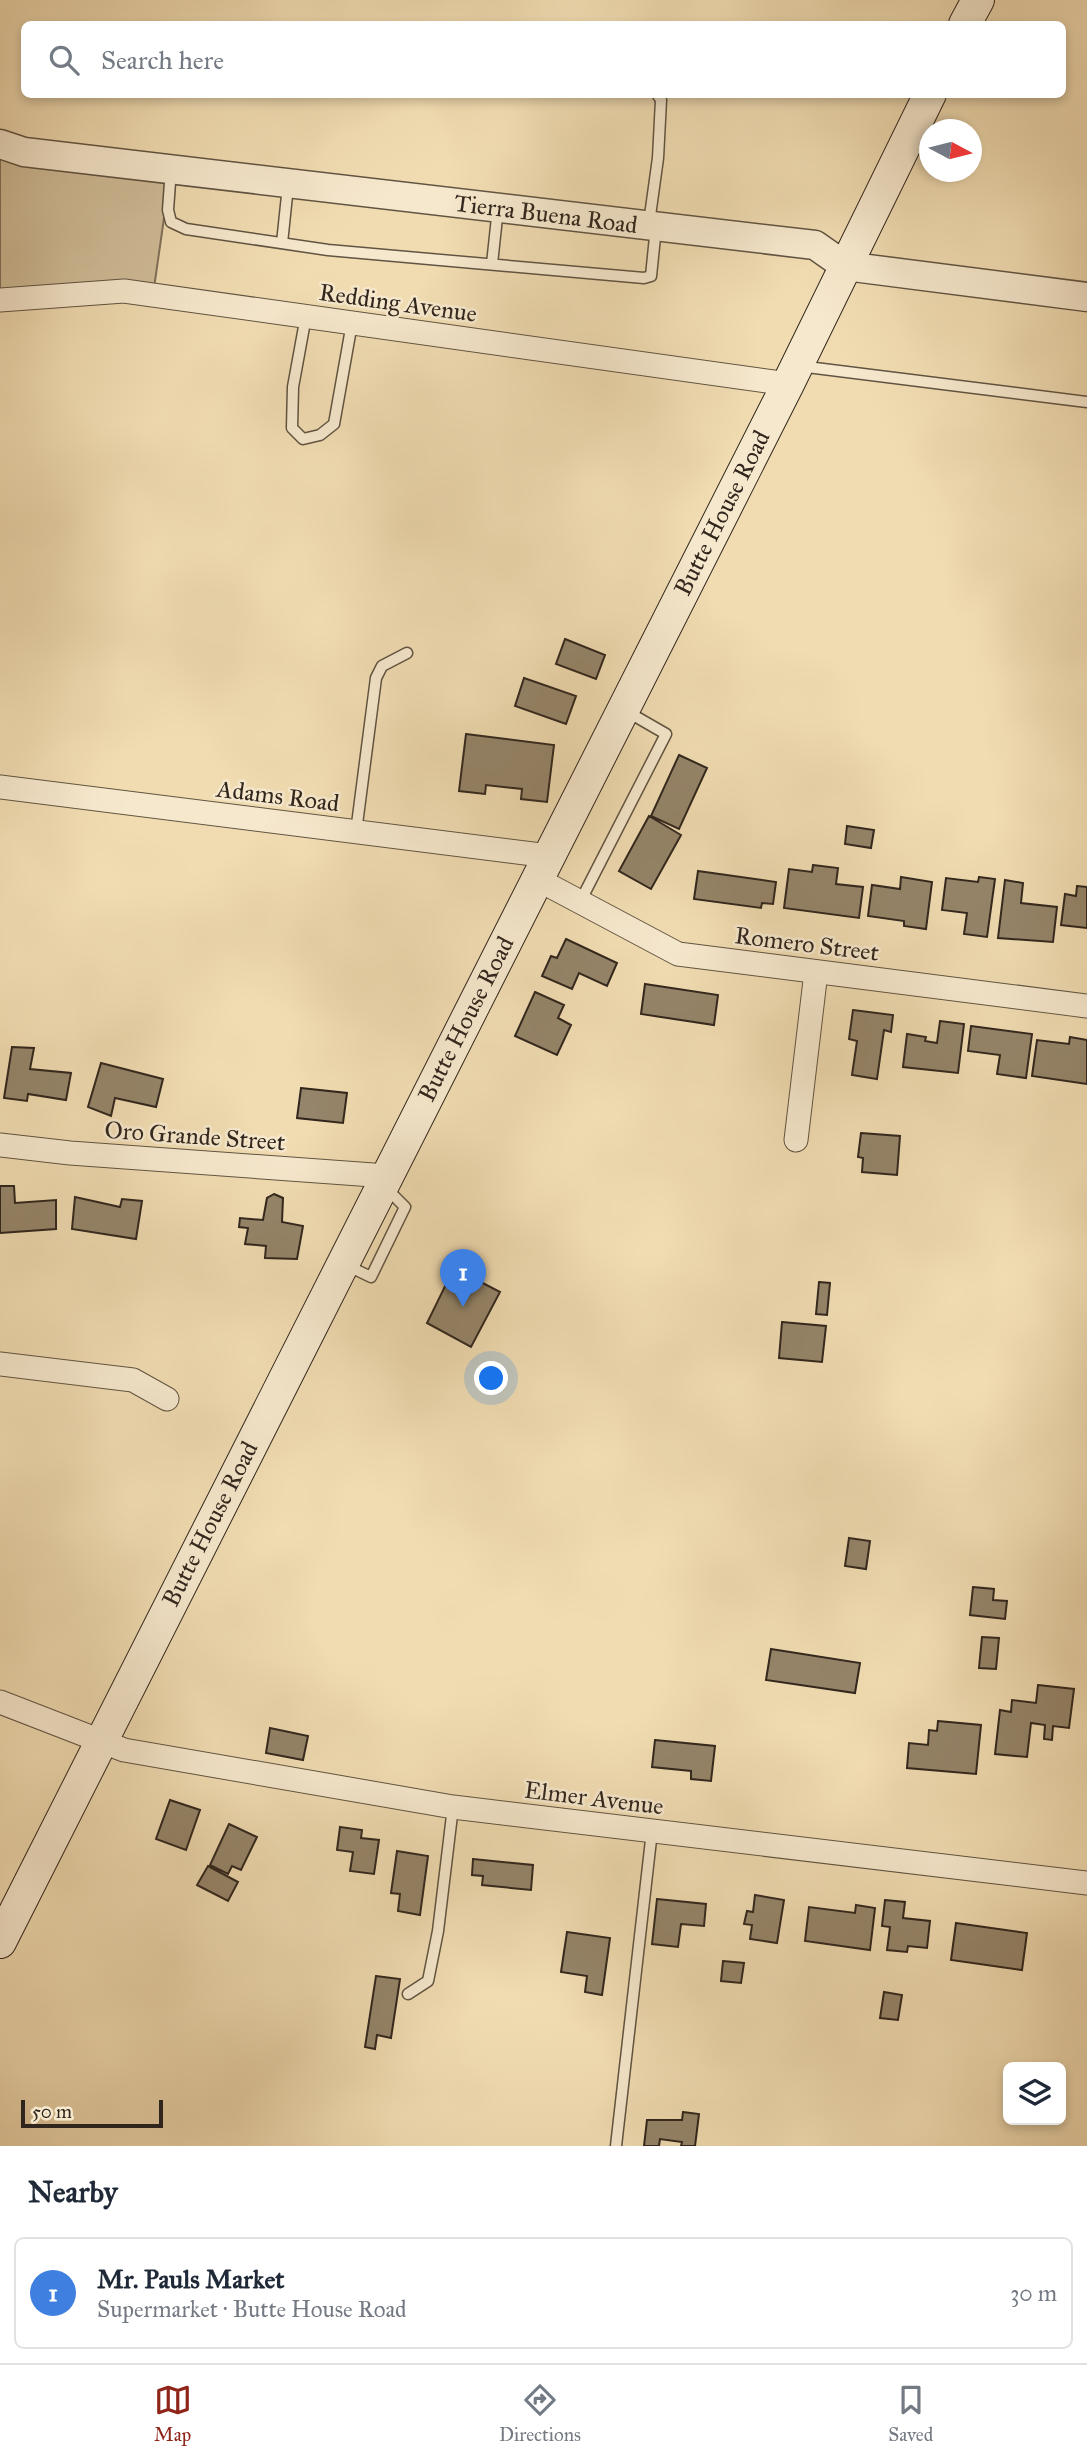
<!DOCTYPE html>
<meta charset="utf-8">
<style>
body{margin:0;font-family:"IM FELL Great Primer",serif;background:#f2f2f3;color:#1f2937}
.controls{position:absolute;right:21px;bottom:21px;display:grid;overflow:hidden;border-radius:10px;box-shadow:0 4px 10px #0003}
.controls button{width:63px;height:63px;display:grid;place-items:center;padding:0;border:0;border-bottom:2px solid #e0e1e3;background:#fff;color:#1f2937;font:35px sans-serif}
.compass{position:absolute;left:919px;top:119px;width:63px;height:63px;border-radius:50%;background:#fff;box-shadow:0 4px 10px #0003;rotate:97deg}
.scale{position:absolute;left:21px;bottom:18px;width:142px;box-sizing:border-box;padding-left:7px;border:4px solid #31261d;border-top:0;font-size:19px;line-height:24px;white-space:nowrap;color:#31261d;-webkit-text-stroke:5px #f6e8cd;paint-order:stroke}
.you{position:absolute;left:492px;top:1379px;width:24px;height:24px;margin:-18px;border:5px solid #fff;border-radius:50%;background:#1a73e8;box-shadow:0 0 0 10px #1a73e833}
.badge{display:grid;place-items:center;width:46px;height:46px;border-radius:50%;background:#8f2418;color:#fff;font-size:23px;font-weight:700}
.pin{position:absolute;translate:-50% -58px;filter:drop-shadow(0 2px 4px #0008)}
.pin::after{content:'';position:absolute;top:37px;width:24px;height:21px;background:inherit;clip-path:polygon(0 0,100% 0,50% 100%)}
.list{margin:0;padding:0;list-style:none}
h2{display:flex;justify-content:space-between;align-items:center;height:91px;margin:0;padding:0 28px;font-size:30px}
h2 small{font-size:23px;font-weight:400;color:#747a83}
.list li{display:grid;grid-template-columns:46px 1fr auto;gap:21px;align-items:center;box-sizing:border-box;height:112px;margin:0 14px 14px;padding:0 14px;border:2px solid #e0e1e3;border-radius:10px}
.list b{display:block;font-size:26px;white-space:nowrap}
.list p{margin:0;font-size:23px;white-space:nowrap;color:#747a83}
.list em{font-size:23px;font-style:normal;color:#747a83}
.icon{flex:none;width:38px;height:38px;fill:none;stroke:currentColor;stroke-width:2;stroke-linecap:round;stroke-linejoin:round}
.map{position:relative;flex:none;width:1087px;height:2146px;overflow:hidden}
.search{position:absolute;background:#fff;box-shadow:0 4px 10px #0003;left:21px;right:21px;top:21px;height:77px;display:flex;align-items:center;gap:18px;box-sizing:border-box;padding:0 24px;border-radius:10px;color:#747a83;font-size:26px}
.sheet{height:217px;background:#fff}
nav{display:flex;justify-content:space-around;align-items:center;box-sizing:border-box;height:98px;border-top:2px solid #e0e1e3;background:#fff;font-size:19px;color:#747a83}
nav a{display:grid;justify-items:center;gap:4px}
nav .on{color:#8f2418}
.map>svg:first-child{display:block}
.green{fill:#d0bd99;stroke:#80725b;stroke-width:2}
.building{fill:#95856a;stroke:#31261d;stroke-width:2}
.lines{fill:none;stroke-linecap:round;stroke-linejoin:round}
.service-casing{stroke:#615442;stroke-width:13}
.minor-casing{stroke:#615442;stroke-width:25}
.tertiary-casing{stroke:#615442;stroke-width:31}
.secondary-casing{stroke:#31261d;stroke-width:34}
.service{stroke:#f6e8cd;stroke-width:10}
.minor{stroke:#f6e8cd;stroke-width:23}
.tertiary{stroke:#f6e8cd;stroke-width:28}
.secondary{stroke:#f6e8cd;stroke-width:32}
.labels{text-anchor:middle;stroke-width:5;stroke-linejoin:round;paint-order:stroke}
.street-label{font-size:24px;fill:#31261d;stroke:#f6e8cd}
</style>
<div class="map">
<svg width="1087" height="2146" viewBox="0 0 1087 2146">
<rect width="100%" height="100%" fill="#f1dcb2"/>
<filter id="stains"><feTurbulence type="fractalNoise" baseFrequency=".00286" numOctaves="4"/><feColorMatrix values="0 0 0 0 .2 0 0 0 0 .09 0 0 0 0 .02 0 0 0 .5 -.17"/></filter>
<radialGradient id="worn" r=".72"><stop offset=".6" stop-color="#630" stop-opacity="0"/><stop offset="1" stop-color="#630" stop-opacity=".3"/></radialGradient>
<path class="green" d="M 0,136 L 171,169 L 153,295 L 0,300 Z"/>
<path class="building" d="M 565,639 L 605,655 L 596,679 L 556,664 Z
M 524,678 L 576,696 L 566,724 L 515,706 Z
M 466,734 L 554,745 L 547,802 L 521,799 L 522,789 L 486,785 L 485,794 L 459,791 Z
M 679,755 L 707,768 L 679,829 L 651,816 Z
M 649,816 L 681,835 L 651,889 L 619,871 Z
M 847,826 L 874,830 L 871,848 L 845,844 Z
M 813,865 L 838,868 L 836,884 L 863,887 L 859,918 L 784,908 L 789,869 L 812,872 Z
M 698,871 L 776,882 L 773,904 L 762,903 L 761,908 L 694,899 Z
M 901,877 L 932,882 L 926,929 L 904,926 L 904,921 L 868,916 L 872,885 L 900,889 Z
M 979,877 L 995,879 L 987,937 L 964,934 L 967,913 L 942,910 L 946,878 L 978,882 Z
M 1005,880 L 1023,883 L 1021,903 L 1057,907 L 1053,942 L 998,938 Z
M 1077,886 L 1087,887 L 1087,928 L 1061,925 L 1065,894 L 1076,896 Z
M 566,939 L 617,963 L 607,986 L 579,973 L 572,989 L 542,976 L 551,956 L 557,958 Z
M 645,984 L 718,995 L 714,1025 L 641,1014 Z
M 535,992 L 564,1005 L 558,1018 L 571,1025 L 557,1055 L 515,1036 Z
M 853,1010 L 893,1015 L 891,1032 L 884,1030 L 877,1079 L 852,1075 L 857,1041 L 849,1039 Z
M 940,1021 L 964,1024 L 958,1073 L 903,1067 L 907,1034 L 926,1037 L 925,1041 L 937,1043 Z
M 971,1026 L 1032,1034 L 1026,1078 L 997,1074 L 1000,1055 L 968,1051 Z
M 1070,1037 L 1087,1040 L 1087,1084 L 1032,1076 L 1037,1040 L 1069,1044 Z
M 12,1047 L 34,1048 L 30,1069 L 71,1073 L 66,1100 L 28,1094 L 27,1101 L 4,1098 Z
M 101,1063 L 163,1079 L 156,1107 L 115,1098 L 111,1116 L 88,1107 Z
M 301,1088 L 347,1093 L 343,1123 L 297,1118 Z
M 861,1133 L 900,1136 L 897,1175 L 862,1172 L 863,1158 L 858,1157 Z
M 0,1186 L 14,1186 L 15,1203 L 56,1200 L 56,1229 L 0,1233 Z
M 274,1194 L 283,1198 L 282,1222 L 303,1226 L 297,1259 L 265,1258 L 266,1246 L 245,1244 L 248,1228 L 239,1227 L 240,1218 L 263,1220 L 267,1198 Z
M 75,1197 L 120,1207 L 122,1199 L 142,1201 L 136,1239 L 72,1229 Z
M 454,1268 L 500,1292 L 471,1347 L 427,1323 Z
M 819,1282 L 830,1283 L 827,1315 L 816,1314 Z
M 782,1322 L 826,1326 L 822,1362 L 779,1358 Z
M 849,1538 L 870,1541 L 866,1569 L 845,1566 Z
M 973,1587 L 994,1589 L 993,1600 L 1007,1601 L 1005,1619 L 970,1615 Z
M 982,1637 L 999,1638 L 996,1669 L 979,1668 Z
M 771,1649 L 860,1663 L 855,1693 L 766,1680 Z
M 1038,1685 L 1074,1689 L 1069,1728 L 1053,1726 L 1052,1740 L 1044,1739 L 1045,1725 L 1031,1723 L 1027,1757 L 995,1754 L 1000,1710 L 1011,1712 L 1012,1700 L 1036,1703 Z
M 938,1721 L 981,1725 L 976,1774 L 907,1768 L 909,1743 L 928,1745 L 929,1730 L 937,1731 Z
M 270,1728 L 308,1736 L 303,1760 L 266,1753 Z
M 655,1740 L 715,1746 L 711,1781 L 691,1779 L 691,1771 L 652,1767 Z
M 170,1800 L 200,1810 L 186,1850 L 156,1839 Z
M 229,1824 L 257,1837 L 241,1870 L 232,1866 L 228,1874 L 210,1865 Z
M 340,1827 L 362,1830 L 361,1838 L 379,1840 L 374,1874 L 350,1871 L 353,1852 L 337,1850 Z
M 397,1851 L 428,1856 L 420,1915 L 398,1911 L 400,1894 L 391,1893 Z
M 473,1859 L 533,1865 L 531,1890 L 482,1885 L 483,1876 L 472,1875 Z
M 208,1866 L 238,1882 L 228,1901 L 197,1885 Z
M 755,1895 L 784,1900 L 777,1943 L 750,1939 L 752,1925 L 744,1924 L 747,1911 L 753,1912 Z
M 657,1899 L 706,1904 L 704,1926 L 681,1924 L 678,1947 L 652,1944 Z
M 885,1900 L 905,1902 L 903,1918 L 930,1921 L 927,1948 L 908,1946 L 907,1952 L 887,1950 L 890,1927 L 882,1926 Z
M 856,1905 L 875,1908 L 870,1950 L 805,1941 L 809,1907 L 855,1913 Z
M 956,1923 L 1027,1933 L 1022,1970 L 951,1960 Z
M 567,1932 L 610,1938 L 602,1995 L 585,1992 L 587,1976 L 561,1972 Z
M 723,1961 L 744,1963 L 741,1983 L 721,1981 Z
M 376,1976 L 400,1979 L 391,2038 L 377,2035 L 375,2049 L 365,2047 Z
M 884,1992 L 902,1995 L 898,2020 L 880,2018 Z
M 683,2112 L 699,2114 L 695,2146 L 681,2146 L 682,2142 L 660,2139 L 659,2146 L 644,2146 L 647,2120 L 682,2120 Z"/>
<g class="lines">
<g class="service-casing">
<path id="service" d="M 171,169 L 168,210 L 171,222 L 186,229 L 328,250 L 644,278 L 651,276 L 656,227
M 649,223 L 658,158 L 661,100 L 657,94
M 282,243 L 288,186
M 492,264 L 498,208
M 306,316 L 293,387 L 292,428 L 303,439 L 320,435 L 334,424 L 352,323
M 799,366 L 1087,402
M 356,832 L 376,678 L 382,666 L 407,653
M 580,902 L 666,734 L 626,711
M 346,1265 L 371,1277 L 405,1207 L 386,1188
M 408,1994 L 428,1981 L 438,1931 L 453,1807
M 616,2146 L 652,1831"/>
</g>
<g class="minor-casing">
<path id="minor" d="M 0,300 L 124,291 L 788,384
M 0,787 L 549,856
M 537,879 L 678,954 L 1087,1006
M 796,1140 L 816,972
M 0,1145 L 70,1153 L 387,1176
M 0,1364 L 133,1380 L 167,1399
M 0,1702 L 124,1750 L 453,1807 L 1087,1883"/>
</g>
<g class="tertiary-casing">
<path id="tertiary" d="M 0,144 L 24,152 L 815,245 L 845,266 L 1087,297"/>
</g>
<g class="secondary-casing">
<path id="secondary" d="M 965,24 L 978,0
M 0,1942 L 788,384 L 930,94"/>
</g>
<use href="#service" class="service"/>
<use href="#minor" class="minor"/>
<use href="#tertiary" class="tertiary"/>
<use href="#secondary" class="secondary"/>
</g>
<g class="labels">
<g class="street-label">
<text transform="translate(546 214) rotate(7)" y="8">Tierra Buena Road</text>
<text transform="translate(398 303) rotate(8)" y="8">Redding Avenue</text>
<text transform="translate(722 513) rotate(-63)" y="8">Butte House Road</text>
<text transform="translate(278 796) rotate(7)" y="8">Adams Road</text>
<text transform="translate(807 944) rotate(7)" y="8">Romero Street</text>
<text transform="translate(466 1019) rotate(-63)" y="8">Butte House Road</text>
<text transform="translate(195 1136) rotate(4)" y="8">Oro Grande Street</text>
<text transform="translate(210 1524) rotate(-63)" y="8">Butte House Road</text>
<text transform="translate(594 1798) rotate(7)" y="8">Elmer Avenue</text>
</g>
</g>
<rect width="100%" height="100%" filter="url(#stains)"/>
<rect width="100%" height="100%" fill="url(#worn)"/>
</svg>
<div class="controls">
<button><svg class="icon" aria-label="layers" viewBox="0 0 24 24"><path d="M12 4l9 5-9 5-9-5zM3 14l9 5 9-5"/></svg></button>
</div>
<svg class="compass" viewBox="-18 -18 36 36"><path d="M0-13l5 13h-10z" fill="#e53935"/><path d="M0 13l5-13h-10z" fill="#747a83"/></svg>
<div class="scale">50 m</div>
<div class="you"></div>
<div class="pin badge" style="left:463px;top:1307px;background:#3f7fe0">1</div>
<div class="search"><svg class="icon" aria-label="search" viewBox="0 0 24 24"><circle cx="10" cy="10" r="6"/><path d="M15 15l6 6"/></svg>Search here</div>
</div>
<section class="sheet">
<h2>Nearby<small></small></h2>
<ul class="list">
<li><span class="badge" style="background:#3f7fe0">1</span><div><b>Mr. Pauls Market</b><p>Supermarket · Butte House Road</p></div><em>30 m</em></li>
</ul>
</section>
<nav>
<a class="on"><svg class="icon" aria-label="map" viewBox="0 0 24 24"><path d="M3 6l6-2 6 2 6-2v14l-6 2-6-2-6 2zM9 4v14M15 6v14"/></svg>Map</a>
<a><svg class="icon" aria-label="directions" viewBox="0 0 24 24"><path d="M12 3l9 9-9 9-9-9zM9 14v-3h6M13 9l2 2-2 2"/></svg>Directions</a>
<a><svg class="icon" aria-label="saved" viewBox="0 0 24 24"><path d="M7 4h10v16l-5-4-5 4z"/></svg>Saved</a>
</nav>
